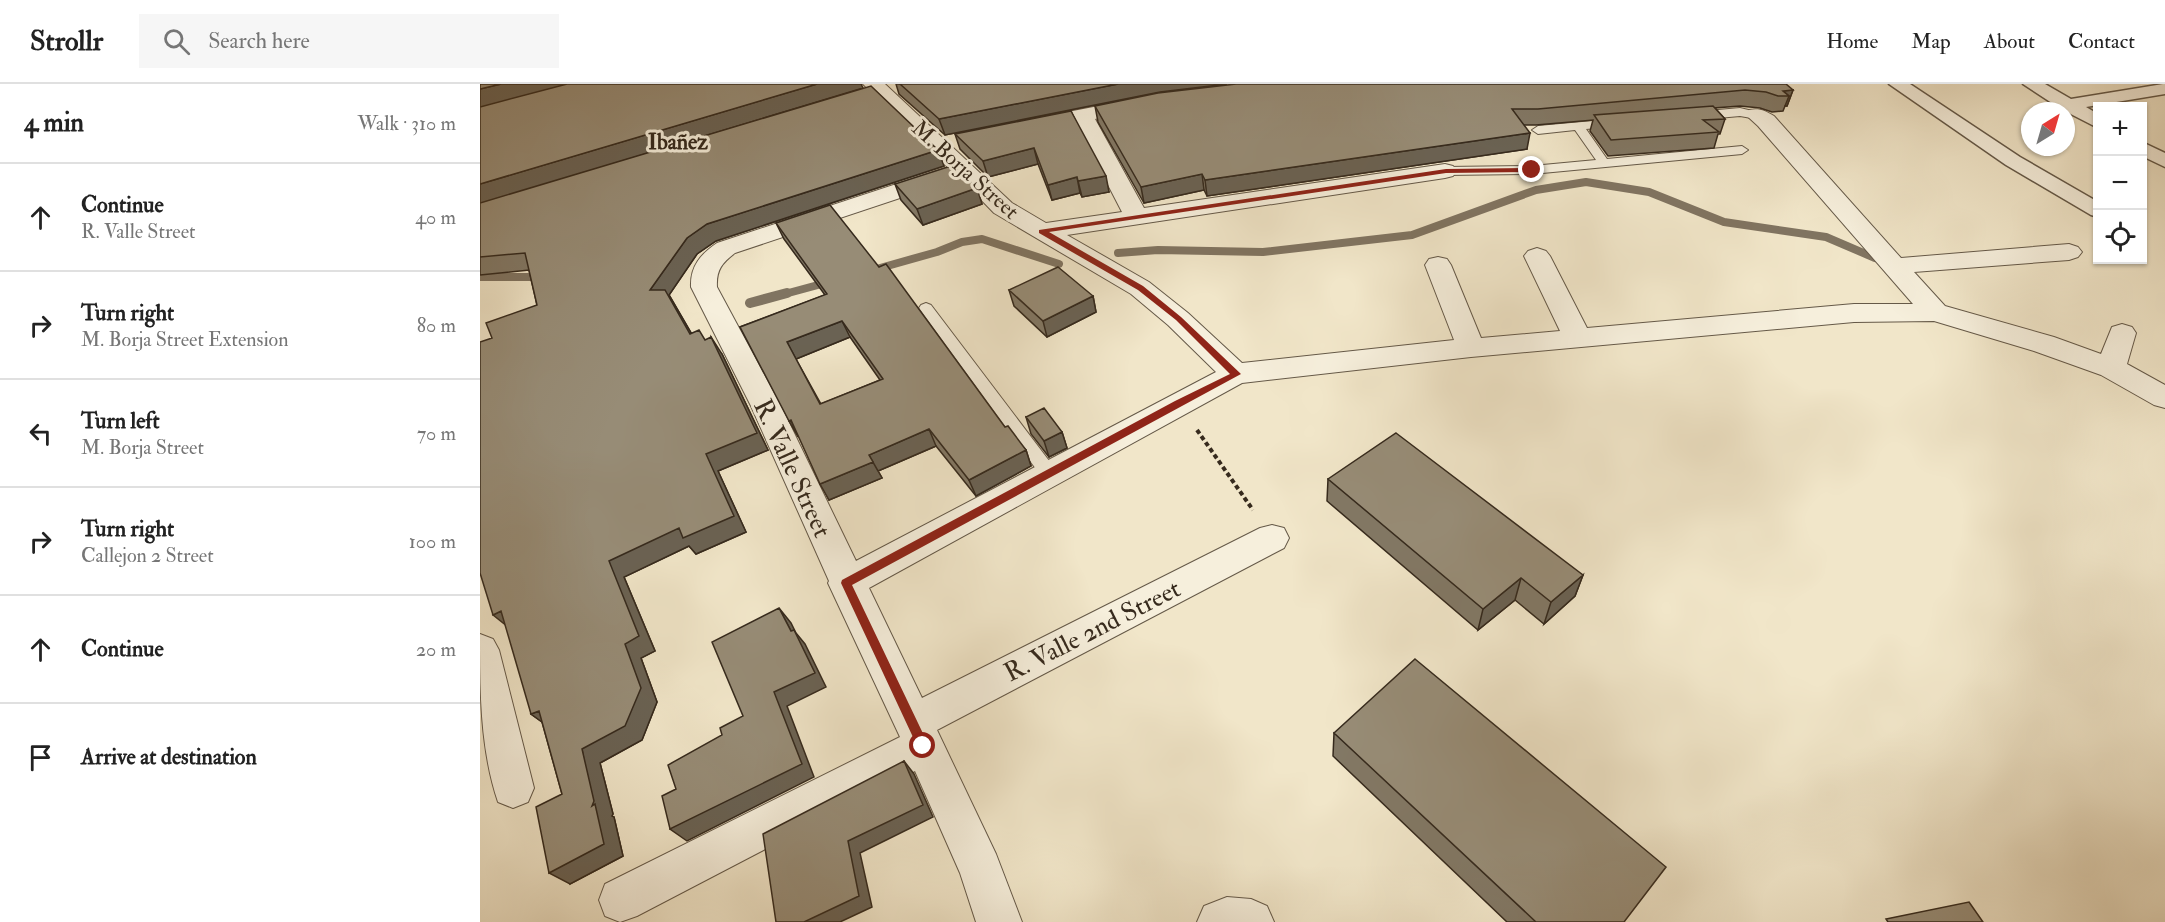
<!DOCTYPE html>
<meta charset="utf-8">
<style>
body{margin:0;font-family:"IM FELL Double Pica",serif;background:#f6f6f6;color:#222}
.controls{position:absolute;right:18px;top:18px;display:grid;overflow:hidden;border-radius:0px;box-shadow:0 2px 4px #0004}
.controls button{width:54px;height:54px;display:grid;place-items:center;padding:0;border:0;border-bottom:2px solid #e0e0e0;background:#fff;color:#222;font:30px sans-serif}
.compass{position:absolute;left:1541px;top:18px;width:54px;height:54px;border-radius:50%;background:#fff;box-shadow:0 2px 4px #0004;rotate:37deg}
.stop{position:absolute;width:18px;height:18px;margin:-14px;border:4px solid #8f2418;border-radius:50%;background:#fff}
.stop.end{background:#8f2418;border-color:#fff;box-shadow:0 2px 6px #0008}
.list{margin:0;padding:0;list-style:none}
h2{display:flex;justify-content:space-between;align-items:center;height:78px;margin:0;padding:0 24px;font-size:26px}
h2 small{font-size:20px;font-weight:400;color:#767676}
.list li{display:grid;grid-template-columns:39px 1fr auto;gap:18px;align-items:center;box-sizing:border-box;height:108px;padding:0 24px;border-top:2px solid #e0e0e0}
.list b{display:block;font-size:22px;white-space:nowrap}
.list p{margin:0;font-size:20px;white-space:nowrap;color:#767676}
.list em{font-size:20px;font-style:normal;color:#767676}
.icon{flex:none;width:33px;height:33px;fill:none;stroke:currentColor;stroke-width:2;stroke-linecap:round;stroke-linejoin:round}
.map{position:relative;flex:none;width:1685px;height:838px;overflow:hidden}
header{display:flex;align-items:center;gap:36px;box-sizing:border-box;height:84px;padding:0 30px;background:#fff;border-bottom:2px solid #e0e0e0}
header strong{font-size:28px}
nav{display:flex;gap:33px;margin-inline-start:auto;font-size:21px}
.search{width:420px;height:54px;background:#f6f6f6;display:flex;align-items:center;gap:15px;box-sizing:border-box;padding:0 21px;border-radius:0px;color:#767676;font-size:22px}
main{display:flex}
aside{flex:1;background:#fff}
.map>svg:first-child{display:block}
.lines{fill:none;stroke-linecap:round;stroke-linejoin:round}
.stream-far1{stroke:#807461;stroke-width:8}
.stream{stroke:#807461;stroke-width:10}
.service-casing{stroke:#655948;stroke-width:2}
.pedestrian-casing{stroke:#655948;stroke-width:3}
.minor-casing{stroke:#655948;stroke-width:2}
.path{stroke:#362a1d;stroke-width:4;stroke-dasharray:4.5 3;stroke-linecap:butt}
.service{fill:#f6efdc;fill-rule:evenodd}
.pedestrian{fill:#f6efdc;fill-rule:evenodd}
.minor{fill:#f6efdc;fill-rule:evenodd}
.wall{fill:#827865;stroke:#362a1d;stroke-width:1.5;fill-rule:evenodd}
.shaded-wall{fill:#6a6253;stroke:#362a1d;stroke-width:1.5}
.building{fill:#978c76;stroke:#362a1d;stroke-width:1.5;fill-rule:evenodd}
.route{fill:#8f2418}
.labels{text-anchor:middle;stroke-width:6;stroke-linejoin:round;paint-order:stroke}
.far-neighbourhood-label{font-size:22px;font-weight:bold;fill:#362a1d;stroke:#f6efdc}
.far-street-label{font-size:22px;fill:#362a1d;stroke:#f6efdc}
.street-label{font-size:26px;fill:#362a1d;stroke:#f6efdc}
</style>
<header>
<strong>Strollr</strong>
<div class="search"><svg class="icon" aria-label="search" viewBox="0 0 24 24"><circle cx="10" cy="10" r="6"/><path d="M15 15l6 6"/></svg>Search here</div>
<nav><a>Home</a><a>Map</a><a>About</a><a>Contact</a></nav>
</header>
<main>
<aside>
<h2>4 min<small>Walk · 310 m</small></h2>
<ul class="list">
<li><svg class="icon" aria-label="ahead" viewBox="0 0 24 24"><path d="M12 20V5M6 11l6-6 6 6"/></svg><div><b>Continue</b><p>R. Valle Street</p></div><em>40 m</em></li>
<li><svg class="icon" aria-label="right" viewBox="0 0 24 24"><path d="M7 20v-9h11M14 6l5 5-5 5"/></svg><div><b>Turn right</b><p>M. Borja Street Extension</p></div><em>80 m</em></li>
<li><svg class="icon" aria-label="left" viewBox="0 0 24 24"><path d="M17 20v-9H6M10 6l-5 5 5 5"/></svg><div><b>Turn left</b><p>M. Borja Street</p></div><em>70 m</em></li>
<li><svg class="icon" aria-label="right" viewBox="0 0 24 24"><path d="M7 20v-9h11M14 6l5 5-5 5"/></svg><div><b>Turn right</b><p>Callejon 2 Street</p></div><em>100 m</em></li>
<li><svg class="icon" aria-label="ahead" viewBox="0 0 24 24"><path d="M12 20V5M6 11l6-6 6 6"/></svg><div><b>Continue</b></div><em>20 m</em></li>
<li><svg class="icon" aria-label="arrive" viewBox="0 0 24 24"><path d="M6 21V4h12l-3 4 3 4H6"/></svg><div><b>Arrive at destination</b></div></li>
</ul>
</aside>
<div class="map">
<svg width="1685" height="838" viewBox="0 0 1685 838">
<rect width="100%" height="100%" fill="#f1e6c9"/>
<filter id="stains"><feTurbulence type="fractalNoise" baseFrequency=".00333" numOctaves="4"/><feColorMatrix values="0 0 0 0 .2 0 0 0 0 .09 0 0 0 0 .02 0 0 0 .5 -.17"/></filter>
<radialGradient id="worn" r=".72"><stop offset=".6" stop-color="#630" stop-opacity="0"/><stop offset="1" stop-color="#630" stop-opacity=".3"/></radialGradient>
<g class="lines">
<path class="stream-far1" d="M 638,169 L 678,166 L 783,168 L 932,151 L 1056,106 L 1106,98 L 1169,108 L 1244,138 L 1346,153 L 1395,174
M 393,186 L 457,168 L 482,158 L 502,155 L 579,180
M 0,193 L 64,193
M 301,211 L 349,198"/>
<path class="stream" d="M 270,219 L 307,209"/>
<g class="service-casing">
<path id="service" d="M 1260,24 L 1281,29 L 1283,31 L 1277,35 L 1260,32 L 1216,36 L 1210,32 L 1216,28 Z
M 1135,35 L 1141,39 L 1139,42 L 1106,45 L 1127,75 L 1262,62 L 1268,66 L 1262,70 L 1052,90 L 965,91 L 959,87 L 965,83 L 1052,82 L 1116,76 L 1095,46 L 1058,50 L 1052,46 L 1058,42 Z
M 446,219 L 451,221 L 576,386 L 579,391 L 576,396 L 570,398 L 564,396 L 441,227 L 439,224 L 441,221 Z"/>
</g>
<g class="pedestrian-casing">
<path id="pedestrian" d="M 1409,0 L 1430,0 L 1540,73 L 1618,118 L 1618,133 L 1611,131 L 1526,81 Z
M 1543,0 L 1565,0 L 1591,15 L 1683,0 L 1685,0 L 1685,10 L 1606,23 L 1618,30 L 1618,44 L 1581,25 Z
M 1662,58 L 1685,69 L 1685,83 L 1662,72 Z"/>
</g>
<g class="minor-casing">
<path id="minor" d="M 383,0 L 405,0 L 532,119 L 566,139 L 642,128 L 596,39 L 549,49 L 541,47 L 538,42 L 541,37 L 660,14 L 667,16 L 671,20 L 667,24 L 615,35 L 664,124 L 965,80 L 973,82 L 977,87 L 973,92 L 965,94 L 587,151 L 669,198 L 708,229 L 762,279 L 974,256 L 945,181 L 949,175 L 958,173 L 967,175 L 971,181 L 1001,254 L 1080,247 L 1044,172 L 1048,167 L 1057,164 L 1066,167 L 1070,172 L 1107,244 L 1374,220 L 1433,220 L 1278,42 L 1266,31 L 1269,26 C 1280,24 1285,27 1294,32 L 1421,174 L 1589,160 L 1598,163 L 1602,168 L 1598,173 L 1589,176 L 1434,188 L 1465,222 L 1574,253 L 1621,270 L 1632,243 L 1642,240 L 1652,243 L 1656,249 L 1647,280 L 1685,301 L 1685,324 L 1674,321 L 1621,291 L 1554,267 L 1454,237 L 1374,238 L 991,273 L 762,299 L 389,504 L 442,614 L 780,444 L 792,441 L 804,444 L 809,454 L 804,464 L 457,646 L 516,770 L 542,838 L 496,838 L 480,789 L 435,687 L 157,832 L 140,838 L 125,832 L 119,816 L 125,800 L 420,653 L 348,499 L 349,497 L 271,322 L 211,203 C 210,182 221,170 237,159 L 468,83 ZM 480,94 L 514,129 L 651,210 L 688,241 L 736,288 L 376,477 L 301,322 L 237,203 C 236,186 242,179 255,169 Z
M 0,550 L 13,555 L 19,566 L 54,704 L 48,718 L 33,724 L 18,718 C 0,665 0,607 0,550 Z
M 747,813 L 771,815 L 787,822 L 794,838 L 717,838 L 724,822 Z"/>
</g>
<path class="path" d="M 717,346 L 773,426"/>
<use href="#service" class="service"/>
<use href="#pedestrian" class="pedestrian"/>
<use href="#minor" class="minor"/>
</g>
<path class="wall" d="M 0,0 L 383,4 L 187,63 L 458,66 L 464,82 L 236,157 L 217,170 L 189,211 L 211,249 L 225,256 L 242,270 L 288,366 L 238,387 L 266,448 L 216,470 L 209,462 L 144,493 L 175,567 L 161,574 L 177,618 L 162,656 L 120,679 L 133,730 L 132,732 L 134,733 L 143,772 L 90,800 L 82,710 L 62,638 L 51,630 L 12,254 L 57,221 L 49,186 L 0,191 Z
M 416,0 L 747,0 L 680,8 L 465,51 L 419,10 Z
M 756,0 L 1313,6 L 1307,22 L 1305,22 L 1303,27 L 1292,28 L 1280,24 L 1260,22 L 1235,24 L 1245,35 L 1240,50 L 1238,50 L 1234,64 L 1128,72 L 1110,47 L 1113,36 L 1056,41 L 1044,41 L 1047,65 L 727,112 L 724,106 L 664,119 L 618,38 L 615,22 Z
M 591,27 L 629,108 L 602,113 L 600,109 L 572,116 L 558,80 L 508,93 L 480,65 L 475,50 Z
M 415,100 L 497,104 L 502,120 L 443,141 L 421,116 Z
M 296,139 L 525,343 L 546,366 L 551,382 L 496,412 L 456,362 L 398,387 L 402,394 L 349,416 L 319,353 L 260,243 L 345,211 L 304,155 ZM 370,253 L 400,296 L 341,320 L 316,275 Z
M 529,206 L 613,212 L 616,228 L 567,253 L 534,222 Z
M 546,333 L 582,348 L 587,364 L 569,373 L 551,350 Z
M 848,395 L 1103,491 L 1095,512 L 1064,540 L 1035,516 L 998,546 L 847,417 Z
M 854,649 L 1144,838 L 1027,838 L 853,672 Z"/>
<path class="shaded-wall" d="M 21,0 L 91,0 L 0,24 L 0,5 Z
M 337,0 L 381,0 L 383,4 L 0,120 L 0,100 Z
M 638,0 L 747,0 L 680,8 L 465,51 L 459,35 Z
M 1313,6 L 1307,22 L 1305,22 L 1309,12 L 1303,7 Z
M 1050,49 L 1047,65 L 727,112 L 725,96 Z
M 554,64 L 558,80 L 508,93 L 503,77 Z
M 458,66 L 464,82 L 236,157 L 217,170 L 189,211 L 221,266 L 170,206 L 207,154 L 227,140 Z
M 722,90 L 724,106 L 664,119 L 661,103 Z
M 626,92 L 629,108 L 602,113 L 598,97 Z
M 597,93 L 600,109 L 572,116 L 568,101 Z
M 497,104 L 502,120 L 443,141 L 437,125 Z
M 613,212 L 616,228 L 567,253 L 563,237 Z
M 362,237 L 370,253 L 316,275 L 307,258 Z
M 231,253 L 242,270 L 288,366 L 238,387 L 266,448 L 216,470 L 209,462 L 144,493 L 175,567 L 161,574 L 177,618 L 162,656 L 120,679 L 133,730 L 132,732 L 134,733 L 143,772 L 90,800 L 69,789 L 112,722 L 102,665 L 145,560 L 129,477 L 226,370 Z
M 311,336 L 318,353 L 309,337 Z
M 449,345 L 456,362 L 398,387 L 389,371 Z
M 582,348 L 587,364 L 569,373 L 564,357 Z
M 546,366 L 551,382 L 496,412 L 489,396 Z
M 393,378 L 402,394 L 349,416 L 340,400 Z
M 1103,491 L 1095,512 L 1064,540 L 1071,518 Z
M 1041,494 L 1035,516 L 998,546 L 1003,525 Z
M 299,524 L 311,539 L 316,549 L 325,560 L 346,603 L 307,622 L 334,693 L 207,757 L 190,745 L 294,608 L 311,547 Z
M 21,527 L 32,546 L 13,531 Z
M 59,627 L 70,644 L 51,630 Z
M 424,677 L 434,690 L 453,733 L 380,769 L 392,823 L 360,838 L 324,838 L 368,757 Z"/>
<path class="building" d="M 0,0 L 21,0 L 0,5 Z
M 87,0 L 337,0 L 0,100 L 0,23 Z
M 420,0 L 638,0 L 459,35 Z
M 756,0 L 1306,0 L 1313,6 L 1303,7 L 1309,12 L 1298,12 L 1286,8 L 1265,6 L 1058,25 L 1032,25 L 1050,49 L 725,96 L 722,90 L 661,103 L 615,22 L 678,9 Z
M 391,2 L 458,66 L 227,140 L 207,154 L 170,206 L 185,206 L 210,250 L 219,246 L 225,256 L 231,253 L 277,349 L 226,370 L 254,432 L 203,454 L 199,444 L 129,477 L 159,552 L 145,560 L 161,604 L 145,642 L 102,665 L 114,717 L 112,722 L 115,720 L 124,760 L 69,789 L 56,723 L 82,710 L 59,627 L 51,630 L 21,527 L 13,531 L 0,489 L 0,258 L 12,254 L 6,239 L 57,221 L 45,169 L 0,173 L 0,119 Z
M 1233,22 L 1245,35 L 1223,36 L 1239,48 L 1131,56 L 1114,31 Z
M 591,27 L 626,92 L 598,97 L 597,93 L 568,101 L 554,64 L 503,77 L 475,50 Z
M 474,81 L 497,104 L 437,125 L 415,100 Z
M 350,121 L 399,183 L 406,180 L 525,343 L 528,342 L 546,366 L 489,396 L 449,345 L 389,371 L 393,378 L 340,400 L 311,336 L 309,337 L 260,243 L 347,210 L 296,139 ZM 362,237 L 403,295 L 340,320 L 307,258 Z
M 578,183 L 613,212 L 563,237 L 529,206 Z
M 564,324 L 582,348 L 564,357 L 546,333 Z
M 916,349 L 1103,491 L 1071,518 L 1041,494 L 1003,525 L 848,395 Z
M 299,524 L 311,547 L 314,546 L 335,589 L 294,608 L 322,680 L 190,745 L 182,712 L 196,705 L 188,681 L 242,651 L 240,644 L 263,632 L 232,558 Z
M 935,575 L 1186,783 L 1144,838 L 1056,838 L 854,649 Z
M 424,677 L 443,721 L 368,757 L 379,812 L 324,838 L 296,838 L 283,750 Z
M 1489,818 L 1503,838 L 1408,838 L 1406,835 Z"/>
<path class="route" d="M 1052,84 L 1055,88 L 966,89 L 569,148 L 663,202 L 701,233 L 761,290 L 372,501 L 449,662 L 448,666 L 439,666 L 361,499 L 362,496 L 695,317 L 750,290 L 696,236 L 658,206 L 559,149 L 559,146 L 966,85 Z"/>
<g class="labels">
<g class="far-neighbourhood-label">
<text x="198" y="65">Ibañez</text>
</g>
<g class="far-street-label">
<text transform="translate(486 85) rotate(42)" y="8">M. Borja Street</text>
</g>
<g class="street-label">
<text transform="translate(313 384) rotate(65)" y="9">R. Valle Street</text>
<text transform="translate(612 546) rotate(-27)" y="9">R. Valle 2nd Street</text>
</g>
</g>
<rect width="100%" height="100%" filter="url(#stains)"/>
<rect width="100%" height="100%" fill="url(#worn)"/>
</svg>
<div class="controls">
<button>+</button>
<button>−</button>
<button><svg class="icon" aria-label="locate" viewBox="0 0 24 24"><circle cx="12" cy="12" r="6"/><path d="M12 2v4M12 18v4M2 12h4M18 12h4"/></svg></button>
</div>
<svg class="compass" viewBox="-18 -18 36 36"><path d="M0-13l5 13h-10z" fill="#e53935"/><path d="M0 13l5-13h-10z" fill="#767676"/></svg>
<div class="stop" style="left:443px;top:662px"></div>
<div class="stop end" style="left:1052px;top:86px"></div>
</div>
</main>
